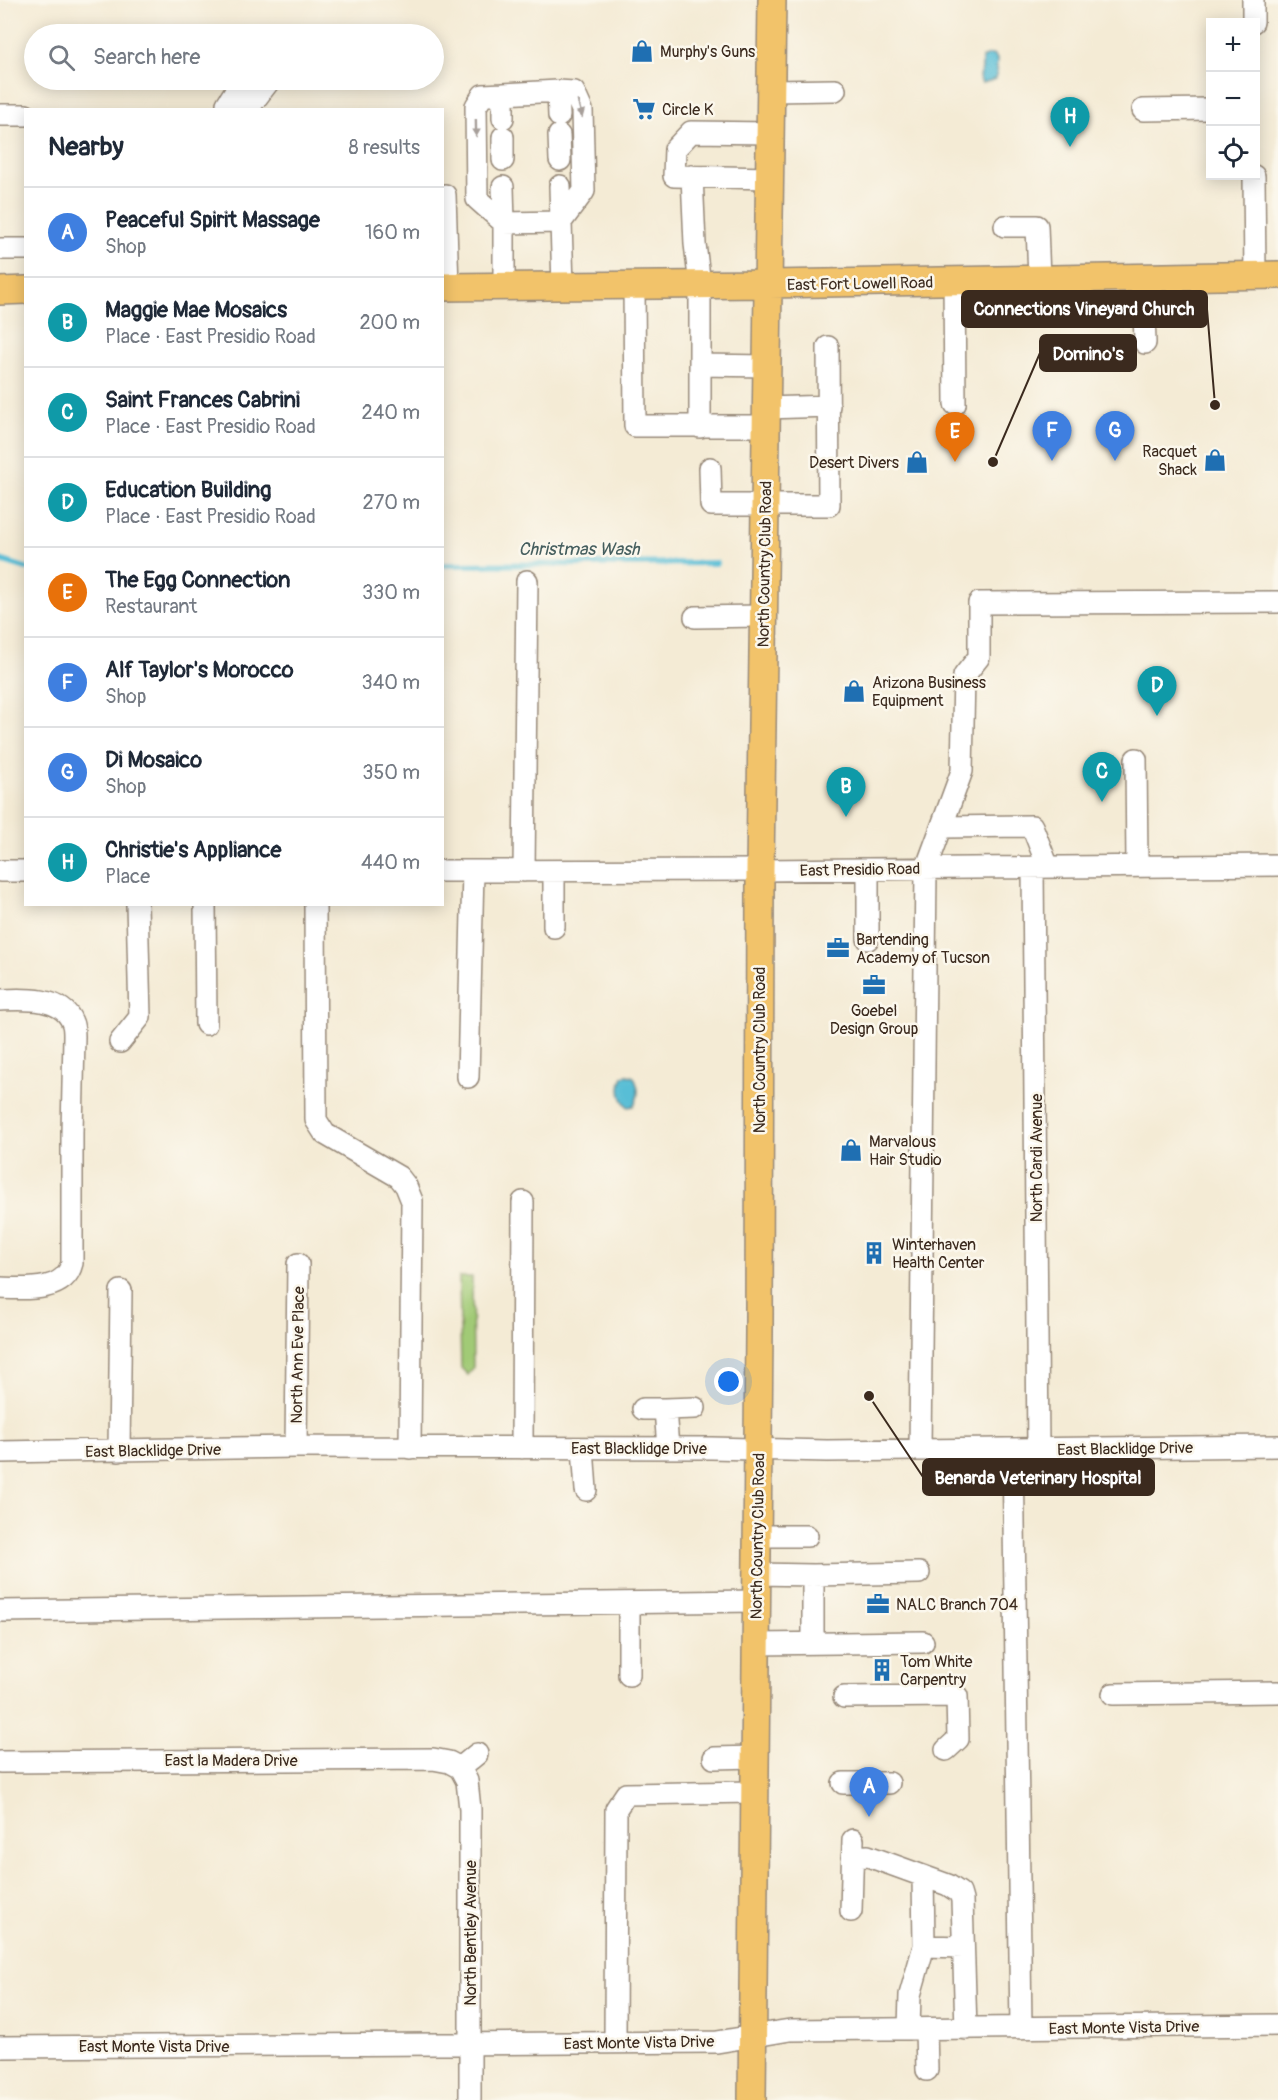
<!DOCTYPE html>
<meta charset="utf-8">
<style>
body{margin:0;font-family:Pangolin,sans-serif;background:#f6f6f7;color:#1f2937}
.controls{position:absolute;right:18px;top:18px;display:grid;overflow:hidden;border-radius:0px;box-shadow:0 3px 15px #0003}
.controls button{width:54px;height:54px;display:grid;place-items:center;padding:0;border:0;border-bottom:2px solid #e0e1e3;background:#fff;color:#1f2937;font:30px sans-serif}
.you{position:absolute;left:729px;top:1382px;width:21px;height:21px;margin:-15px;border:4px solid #fff;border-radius:50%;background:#1a73e8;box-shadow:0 0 0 9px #1a73e833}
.badge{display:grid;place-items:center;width:39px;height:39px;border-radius:50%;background:#1f6fb2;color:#fff;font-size:20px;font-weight:700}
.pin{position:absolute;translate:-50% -50px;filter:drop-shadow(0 2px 3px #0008)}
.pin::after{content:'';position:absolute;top:32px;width:21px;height:18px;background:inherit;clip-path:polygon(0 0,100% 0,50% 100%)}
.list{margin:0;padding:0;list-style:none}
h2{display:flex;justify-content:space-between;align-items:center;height:78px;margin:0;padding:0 24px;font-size:26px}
h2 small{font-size:20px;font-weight:400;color:#747a83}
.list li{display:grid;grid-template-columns:39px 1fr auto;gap:18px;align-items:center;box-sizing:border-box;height:90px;padding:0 24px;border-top:2px solid #e0e1e3}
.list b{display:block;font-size:22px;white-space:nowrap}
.list p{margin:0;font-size:20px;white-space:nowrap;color:#747a83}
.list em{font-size:20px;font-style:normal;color:#747a83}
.icon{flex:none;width:33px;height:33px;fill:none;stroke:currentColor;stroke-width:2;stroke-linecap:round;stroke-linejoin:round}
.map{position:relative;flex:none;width:1278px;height:2100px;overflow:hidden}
.search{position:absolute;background:#fff;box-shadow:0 3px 15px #0003;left:24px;top:24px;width:420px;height:66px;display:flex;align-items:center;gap:15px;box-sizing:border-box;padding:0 21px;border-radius:33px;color:#747a83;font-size:22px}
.panel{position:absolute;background:#fff;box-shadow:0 3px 15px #0003;left:24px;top:108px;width:420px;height:798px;border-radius:0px}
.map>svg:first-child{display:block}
.green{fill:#a1ca76;stroke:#6e7a4a;stroke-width:1.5}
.water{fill:#58bed6;stroke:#4a747a;stroke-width:1.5}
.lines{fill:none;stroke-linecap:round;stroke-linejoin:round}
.stream{stroke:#58bed6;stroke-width:6}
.minor-casing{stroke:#988a7a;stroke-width:24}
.major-casing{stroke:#988a7a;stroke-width:30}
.minor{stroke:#fff;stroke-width:21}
.major{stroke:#f2c36a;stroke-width:27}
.oneway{fill:#a79f9a}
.labels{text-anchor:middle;stroke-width:5;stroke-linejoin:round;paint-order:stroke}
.poi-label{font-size:16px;fill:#3b2a1e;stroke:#fbf7ec;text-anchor:start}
.street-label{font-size:16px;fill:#3b2a1e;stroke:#fbf7ec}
.water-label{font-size:18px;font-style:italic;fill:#455e5e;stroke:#fbf7ec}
.leader{fill:none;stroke:#3b2a1e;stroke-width:2}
.callout-dot{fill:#3b2a1e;stroke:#fbf7ec;stroke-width:2}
.callout{fill:#3b2a1e;stroke:#3b2a1e;stroke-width:2}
.callout-label{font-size:18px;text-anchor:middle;font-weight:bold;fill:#fff}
</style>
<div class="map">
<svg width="1278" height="2100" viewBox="0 0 1278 2100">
<rect width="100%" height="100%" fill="#fbf7ec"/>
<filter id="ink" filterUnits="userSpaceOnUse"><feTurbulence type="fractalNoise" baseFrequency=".0167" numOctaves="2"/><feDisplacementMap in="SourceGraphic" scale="12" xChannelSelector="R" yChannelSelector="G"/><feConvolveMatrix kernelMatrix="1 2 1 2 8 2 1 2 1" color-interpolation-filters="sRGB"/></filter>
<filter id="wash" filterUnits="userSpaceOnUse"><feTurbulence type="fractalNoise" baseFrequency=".008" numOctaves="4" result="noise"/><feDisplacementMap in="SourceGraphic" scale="24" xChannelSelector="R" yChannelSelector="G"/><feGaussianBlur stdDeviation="1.35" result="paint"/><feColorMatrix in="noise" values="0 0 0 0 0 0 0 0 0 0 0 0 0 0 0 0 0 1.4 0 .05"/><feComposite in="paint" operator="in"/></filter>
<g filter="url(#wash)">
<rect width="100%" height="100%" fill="#f4ebd5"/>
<path class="green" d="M 459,1277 L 472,1277 L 473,1368 L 468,1375 L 461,1368 Z"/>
<path class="water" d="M 988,55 L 994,55 L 997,59 L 996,79 L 982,83 L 979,76 L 982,69 L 982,58 Z
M 628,1075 L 634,1077 C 639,1088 640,1096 633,1106 L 628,1107 C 619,1098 618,1088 623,1076 Z"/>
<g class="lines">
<path class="stream" d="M 0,560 L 26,568
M 442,565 L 716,563"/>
</g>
</g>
<g filter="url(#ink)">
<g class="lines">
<g class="minor-casing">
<path id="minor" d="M 1253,0 L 1253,22
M 772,91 L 835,90
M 503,94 L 558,91
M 229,110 L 227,104 L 234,93 L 265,80
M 247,110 L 270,80
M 1143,110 L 1210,109
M 0,115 L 26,115
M 559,116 L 558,91 L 574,92 L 582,110 L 584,191 L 561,222
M 503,118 L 503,94 L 483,95 L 476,106 L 477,199 L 504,223
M 559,135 L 560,160
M 503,160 L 503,137
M 692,176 L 695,244 L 700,285 L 700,427
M 1254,176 L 1255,275
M 771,178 L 674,176 L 675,149 L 691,132 L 772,133
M 560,186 L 561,222
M 503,187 L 504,223
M 445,195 L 448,287
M 1005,226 L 1037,226 L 1039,279
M 0,249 L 26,249
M 1143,276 L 1145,343
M 954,281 L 955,404
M 634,285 L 635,426 L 766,426
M 504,286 L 504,223 L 561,222 L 563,286
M 700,365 L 768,366
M 767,408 L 829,406
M 710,468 L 711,505 L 829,505 L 828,347
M 695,617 L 763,616
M 1136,759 L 1137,866
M 943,827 L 1032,826 L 1048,867
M 1033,868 L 1038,1449
M 868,869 L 868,939
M 0,871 L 26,871
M 442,871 L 760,870 L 1278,865
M 524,871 L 527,581
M 205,904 L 206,1024
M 315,904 L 316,1120 L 325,1134 L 399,1177 L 406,1186 L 412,1201 L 410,1448
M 554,927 L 554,871
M 0,1000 C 22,999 62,996 72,1022 C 74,1026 74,1032 74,1036 L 72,1133 L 72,1263 C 65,1293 24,1289 0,1288
M 120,1042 L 140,1017 L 137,904
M 468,1077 L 473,871
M 643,1409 L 665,1409
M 296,1447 L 298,1264
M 522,1448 L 523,1202
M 583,1448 L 586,1490
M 668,1448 L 665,1409 L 695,1408
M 1013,1449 L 1021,2028
M 920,1450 L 926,869 L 962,771 L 964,676 L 979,657 L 979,603 L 1278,602
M 975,1450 L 975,1477
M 119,1451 L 121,1291
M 0,1452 L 296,1447 L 711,1448 L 827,1451 L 1278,1446
M 757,1536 L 807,1536
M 756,1574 L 813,1575 L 813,1643
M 813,1575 L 919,1573
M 0,1611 L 756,1601
M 756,1644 L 923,1642
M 629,1675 L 629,1604
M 1113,1694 L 1278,1692
M 844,1697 L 957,1696 L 958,1739 L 946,1750
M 714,1758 L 755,1757
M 0,1762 L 433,1759 L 449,1762 L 460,1768
M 460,1768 L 467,1781 L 470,1809 L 470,2100
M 460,1768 L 477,1754
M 843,1783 L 889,1783
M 852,1857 L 868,1856 L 948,1885 L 960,1893 L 962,1900 L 966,2029
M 923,1876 L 924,1946 L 963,1947
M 851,1911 L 853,1840
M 909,2029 L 910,1995 L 924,1946
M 926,2029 L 927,2070
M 615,2042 L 616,1809 L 626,1794 L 754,1792
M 0,2047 L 717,2042 L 790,2030 L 1278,2025"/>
</g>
<g class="major-casing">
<path id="major" d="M 442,287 L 769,284 L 1278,275
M 0,291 L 26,290
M 752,2100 L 759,1332 L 760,870 L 772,0"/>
</g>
<use href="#minor" class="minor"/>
<use href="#major" class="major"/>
</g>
<defs><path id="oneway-solid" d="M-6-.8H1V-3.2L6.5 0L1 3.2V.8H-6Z" transform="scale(1.5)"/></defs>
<g class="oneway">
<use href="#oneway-solid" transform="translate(580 109) rotate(75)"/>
<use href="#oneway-solid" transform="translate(476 128) rotate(89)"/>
</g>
</g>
<defs>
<g id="shop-bare" transform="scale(1.8)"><path d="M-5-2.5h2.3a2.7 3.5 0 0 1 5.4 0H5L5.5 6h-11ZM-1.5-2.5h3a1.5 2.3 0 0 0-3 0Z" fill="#1f6fb2" stroke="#fbf7ec" stroke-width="2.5" paint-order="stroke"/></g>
<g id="supermarket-bare" transform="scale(1.8)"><path d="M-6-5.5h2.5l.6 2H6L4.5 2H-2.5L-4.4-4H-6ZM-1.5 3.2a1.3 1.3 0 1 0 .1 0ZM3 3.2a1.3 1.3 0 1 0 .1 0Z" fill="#1f6fb2" stroke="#fbf7ec" stroke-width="2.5" paint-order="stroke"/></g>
<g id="office-bare" transform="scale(1.8)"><path d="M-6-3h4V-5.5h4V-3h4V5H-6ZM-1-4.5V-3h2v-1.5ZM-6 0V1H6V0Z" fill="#1f6fb2" stroke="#fbf7ec" stroke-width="2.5" paint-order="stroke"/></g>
<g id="building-bare" transform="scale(1.8)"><path d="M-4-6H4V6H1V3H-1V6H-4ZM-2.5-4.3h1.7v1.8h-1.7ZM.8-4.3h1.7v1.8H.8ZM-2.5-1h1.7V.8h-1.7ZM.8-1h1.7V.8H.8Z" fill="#1f6fb2" stroke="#fbf7ec" stroke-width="2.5" paint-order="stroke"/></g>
</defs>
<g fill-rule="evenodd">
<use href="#shop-bare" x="642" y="51"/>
<use href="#supermarket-bare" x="644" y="109"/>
<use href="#shop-bare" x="1215" y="460"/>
<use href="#shop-bare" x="917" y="462"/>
<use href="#shop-bare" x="854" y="691"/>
<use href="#office-bare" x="838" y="948"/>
<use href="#office-bare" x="874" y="985"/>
<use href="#shop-bare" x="851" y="1150"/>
<use href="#building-bare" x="874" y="1253"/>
<use href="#office-bare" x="878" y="1604"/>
<use href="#building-bare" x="882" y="1670"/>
</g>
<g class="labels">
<g class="poi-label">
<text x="660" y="57">Murphy's Guns</text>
<text x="662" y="115">Circle K</text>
<text x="1197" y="457" text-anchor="end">Racquet<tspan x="1197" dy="18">Shack</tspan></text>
<text x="899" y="468" text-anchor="end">Desert Divers</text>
<text x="872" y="688">Arizona Business<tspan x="872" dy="18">Equipment</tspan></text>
<text x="856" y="945">Bartending<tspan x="856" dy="18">Academy of Tucson</tspan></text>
<text x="874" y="1016" text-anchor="middle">Goebel<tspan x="874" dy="18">Design Group</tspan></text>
<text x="869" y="1147">Marvalous<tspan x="869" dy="18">Hair Studio</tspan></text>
<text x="892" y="1250">Winterhaven<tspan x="892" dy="18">Health Center</tspan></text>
<text x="896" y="1610">NALC Branch 704</text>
<text x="900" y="1667">Tom White<tspan x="900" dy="18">Carpentry</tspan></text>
</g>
<g class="street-label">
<text transform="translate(860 283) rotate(-1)" y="6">East Fort Lowell Road</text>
<text transform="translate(764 564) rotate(-89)" y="6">North Country Club Road</text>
<text transform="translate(860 869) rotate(-1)" y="6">East Presidio Road</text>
<text transform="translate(759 1050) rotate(-90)" y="6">North Country Club Road</text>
<text transform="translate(1036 1158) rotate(-90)" y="6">North Cardi Avenue</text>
<text transform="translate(297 1355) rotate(-89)" y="6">North Ann Eve Place</text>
<text x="639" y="1454">East Blacklidge Drive</text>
<text transform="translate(1125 1448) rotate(-1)" y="6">East Blacklidge Drive</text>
<text transform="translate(153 1450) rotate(-1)" y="6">East Blacklidge Drive</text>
<text transform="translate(757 1536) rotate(-89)" y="6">North Country Club Road</text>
<text x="231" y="1766">East la Madera Drive</text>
<text transform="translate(470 1933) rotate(-90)" y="6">North Bentley Avenue</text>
<text transform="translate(1124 2027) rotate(-1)" y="6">East Monte Vista Drive</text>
<text transform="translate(639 2042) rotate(-1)" y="6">East Monte Vista Drive</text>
<text x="154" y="2052">East Monte Vista Drive</text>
</g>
<g class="water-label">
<text x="579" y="555">Christmas Wash</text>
</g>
</g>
<path class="leader" d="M1215 405L1207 309M993 462L1040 353M869 1396L923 1477"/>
<g class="callout-dot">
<circle cx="1215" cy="405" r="6"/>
<circle cx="993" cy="462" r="6"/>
<circle cx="869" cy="1396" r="6"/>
</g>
<g class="callout">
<rect x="962" y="291" width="245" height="36" rx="6"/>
<rect x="1040" y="335" width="96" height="36" rx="6"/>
<rect x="923" y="1459" width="231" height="36" rx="6"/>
</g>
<g class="callout-label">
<text x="1084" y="315">Connections Vineyard Church</text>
<text x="1088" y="360">Domino's</text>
<text x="1038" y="1484">Benarda Veterinary Hospital</text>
</g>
</svg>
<div class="controls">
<button>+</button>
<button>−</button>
<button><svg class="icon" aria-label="locate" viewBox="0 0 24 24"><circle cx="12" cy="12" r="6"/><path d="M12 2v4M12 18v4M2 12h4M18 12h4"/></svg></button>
</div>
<div class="you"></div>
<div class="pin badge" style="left:869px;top:1817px;background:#3f7fe0">A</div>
<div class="pin badge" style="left:846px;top:817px;background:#0f9aa8">B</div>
<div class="pin badge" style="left:1102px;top:802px;background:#0f9aa8">C</div>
<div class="pin badge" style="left:1157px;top:716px;background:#0f9aa8">D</div>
<div class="pin badge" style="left:955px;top:462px;background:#e8710a">E</div>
<div class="pin badge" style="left:1052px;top:461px;background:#3f7fe0">F</div>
<div class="pin badge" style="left:1115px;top:461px;background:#3f7fe0">G</div>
<div class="pin badge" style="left:1070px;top:147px;background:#0f9aa8">H</div>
<div class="search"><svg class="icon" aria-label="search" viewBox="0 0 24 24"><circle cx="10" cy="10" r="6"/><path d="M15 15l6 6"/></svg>Search here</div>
<section class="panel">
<h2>Nearby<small>8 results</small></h2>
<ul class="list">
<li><span class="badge" style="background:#3f7fe0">A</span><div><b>Peaceful Spirit Massage</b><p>Shop</p></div><em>160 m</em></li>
<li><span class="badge" style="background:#0f9aa8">B</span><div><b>Maggie Mae Mosaics</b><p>Place · East Presidio Road</p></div><em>200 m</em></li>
<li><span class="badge" style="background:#0f9aa8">C</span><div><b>Saint Frances Cabrini</b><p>Place · East Presidio Road</p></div><em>240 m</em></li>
<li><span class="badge" style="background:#0f9aa8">D</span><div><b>Education Building</b><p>Place · East Presidio Road</p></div><em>270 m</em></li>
<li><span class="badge" style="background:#e8710a">E</span><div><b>The Egg Connection</b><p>Restaurant</p></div><em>330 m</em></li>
<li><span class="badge" style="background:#3f7fe0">F</span><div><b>Alf Taylor's Morocco</b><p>Shop</p></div><em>340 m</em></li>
<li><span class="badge" style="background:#3f7fe0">G</span><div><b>Di Mosaico</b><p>Shop</p></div><em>350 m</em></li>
<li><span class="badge" style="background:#0f9aa8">H</span><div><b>Christie's Appliance</b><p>Place</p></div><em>440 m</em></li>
</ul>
</section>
</div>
